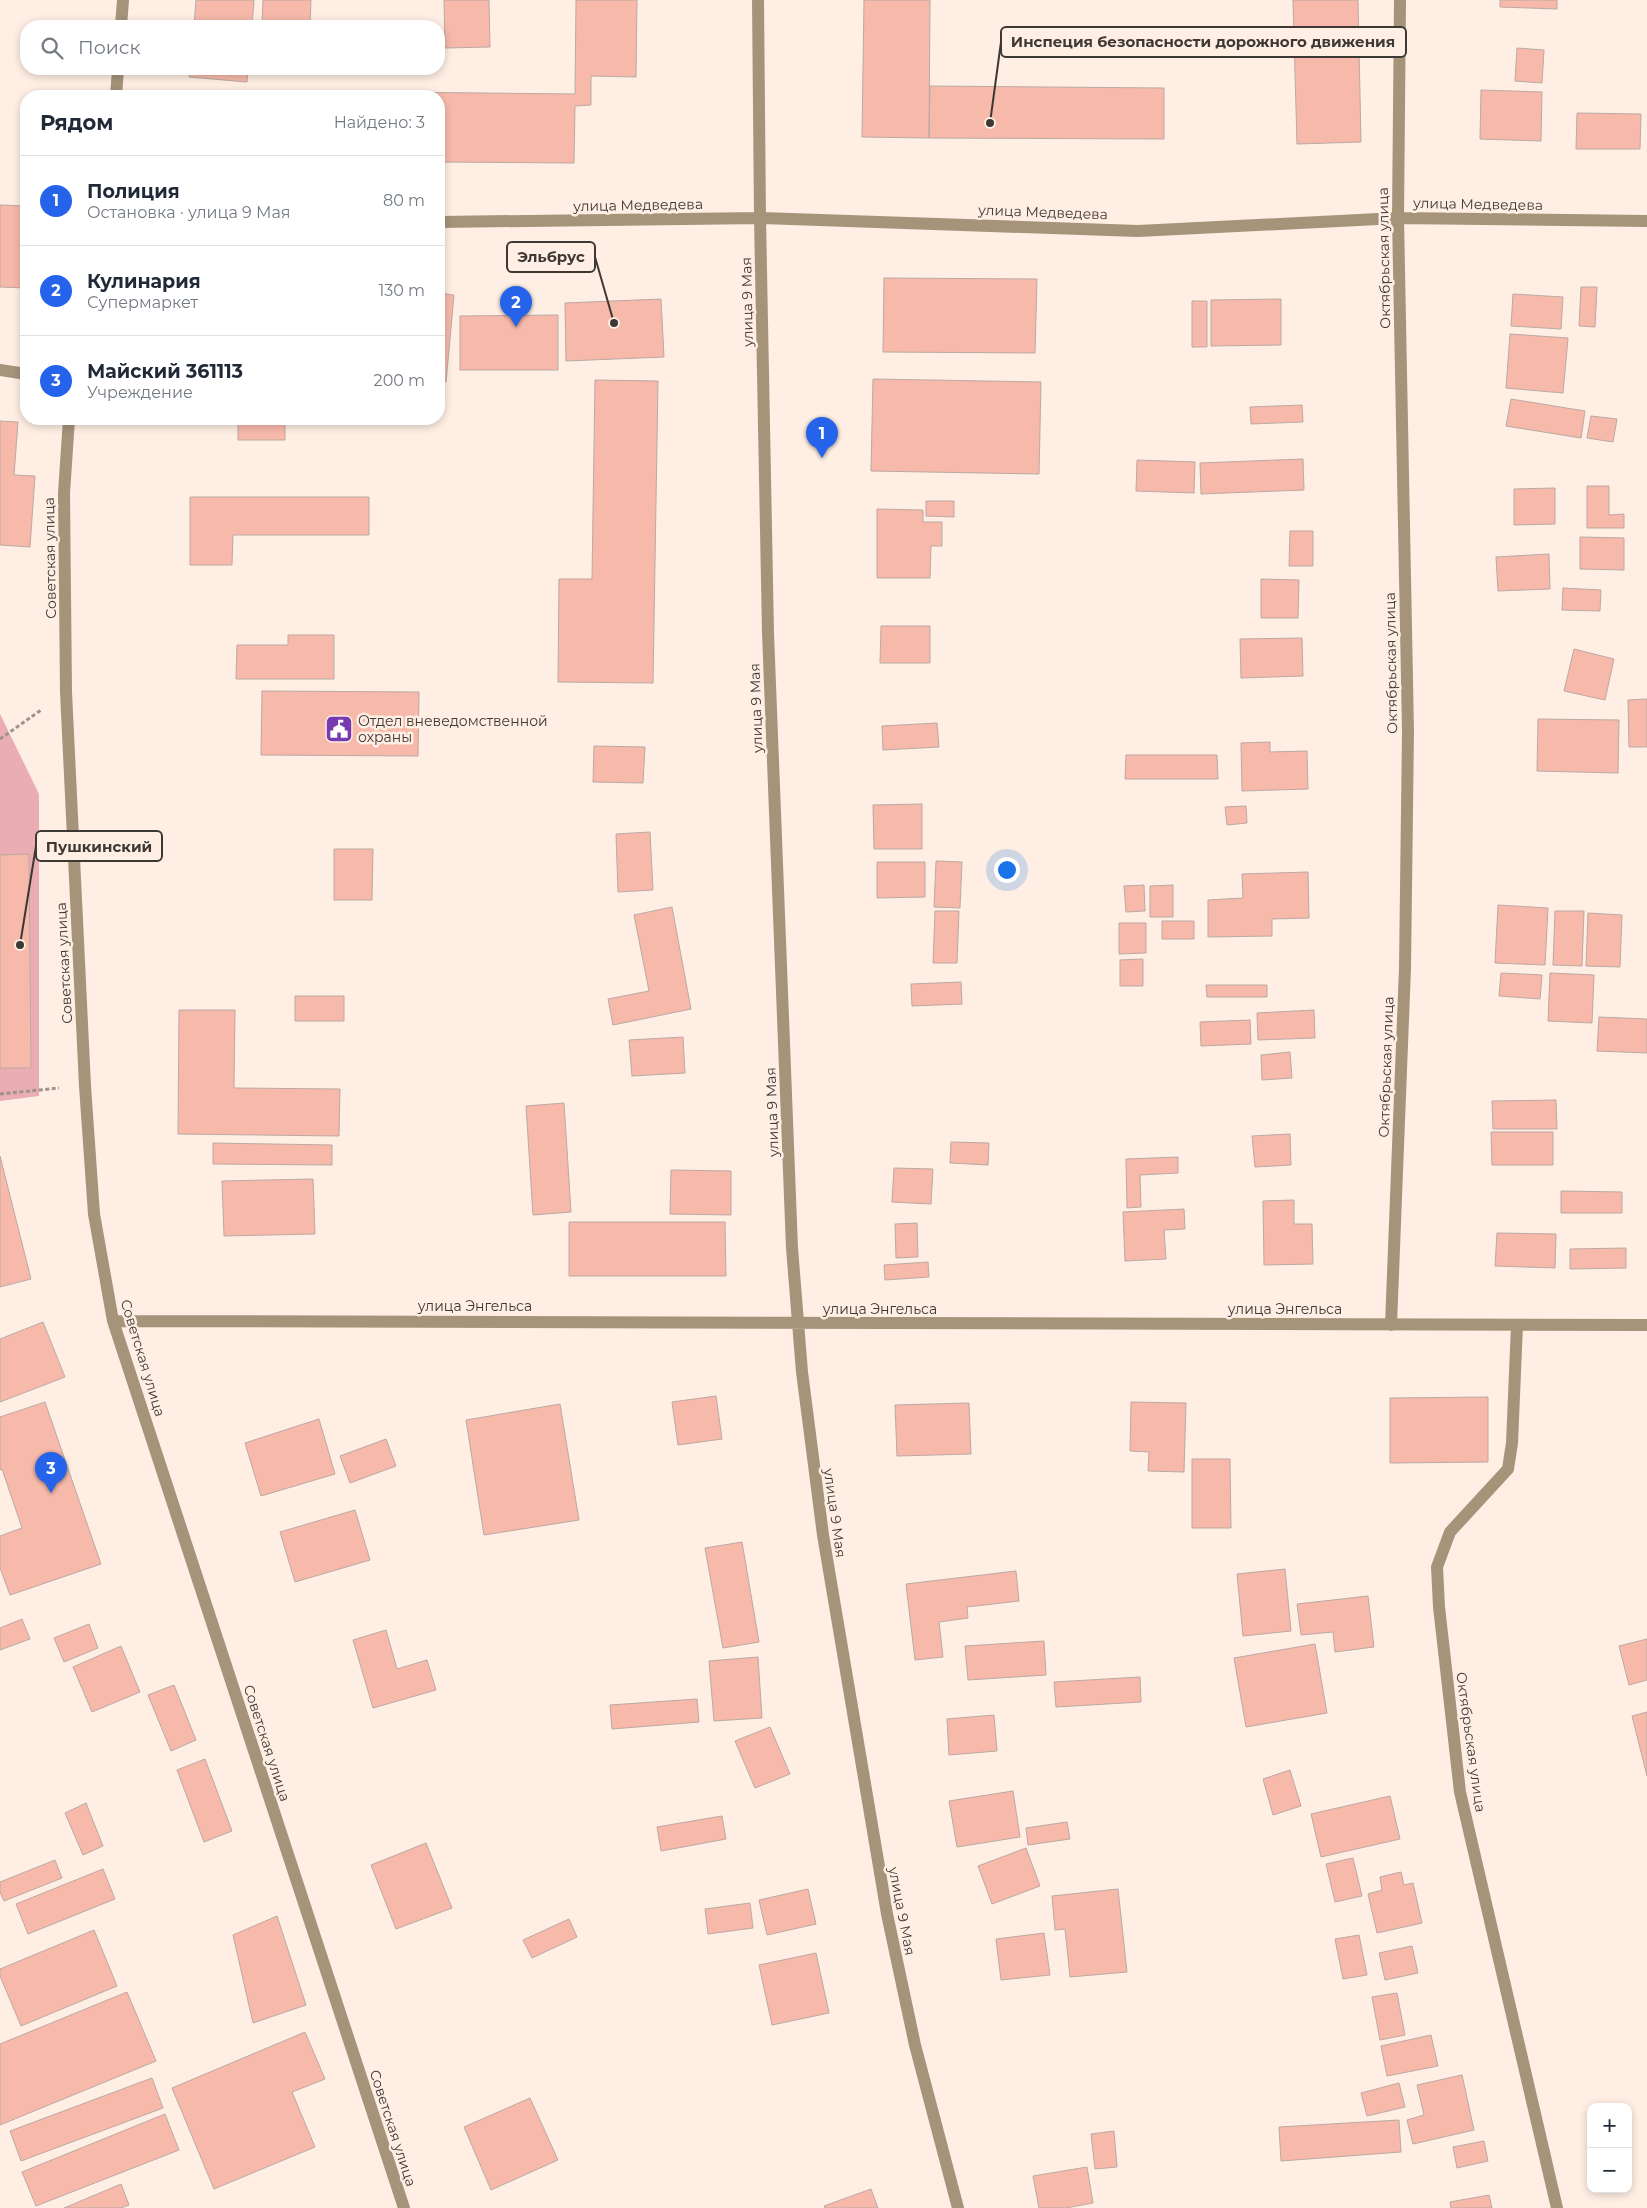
<!DOCTYPE html>
<html lang="ru">
<meta charset="utf-8">
<style>
body{margin:0;font-family:Montserrat,sans-serif;background:#f2f2f3;color:#1f2937}
.controls{position:absolute;right:15px;bottom:15px;display:grid;overflow:hidden;border-radius:10px;box-shadow:0 2px 8px #0003}
.controls button{width:45px;height:45px;display:grid;place-items:center;padding:0;border:0;border-bottom:1px solid #e0e1e3;background:#fff;color:#1f2937;font:25px sans-serif}
.you{position:absolute;left:1006px;top:869px;width:18px;height:18px;margin:-12px;border:4px solid #fff;border-radius:50%;background:#1a73e8;box-shadow:0 0 0 8px #1a73e833}
.badge{display:grid;place-items:center;width:32px;height:32px;border-radius:50%;background:#2563eb;color:#fff;font-size:16px;font-weight:700}
.pin{position:absolute;translate:-50% -41px;filter:drop-shadow(0 1px 2px #0008)}
.pin::after{content:'';position:absolute;top:26px;width:18px;height:15px;background:inherit;clip-path:polygon(0 0,100% 0,50% 100%)}
.list{margin:0;padding:0;list-style:none}
h2{display:flex;justify-content:space-between;align-items:center;height:65px;margin:0;padding:0 20px;font-size:21px}
h2 small{font-size:16px;font-weight:400;color:#747a83}
.list li{display:grid;grid-template-columns:32px 1fr auto;gap:15px;align-items:center;box-sizing:border-box;height:90px;padding:0 20px;border-top:1px solid #e0e1e3}
.list b{display:block;font-size:19px;white-space:nowrap}
.list p{margin:0;font-size:16px;white-space:nowrap;color:#747a83}
.list em{font-size:16px;font-style:normal;color:#747a83}
.icon{flex:none;width:28px;height:28px;fill:none;stroke:currentColor;stroke-width:2;stroke-linecap:round;stroke-linejoin:round}
.map{position:relative;flex:none;width:1647px;height:2208px;overflow:hidden}
.search{position:absolute;background:#fff;box-shadow:0 2px 8px #0003;left:20px;top:20px;width:425px;height:55px;display:flex;align-items:center;gap:12px;box-sizing:border-box;padding:0 18px;border-radius:20px;color:#747a83;font-size:19px}
.panel{position:absolute;background:#fff;box-shadow:0 2px 8px #0003;left:20px;top:90px;width:425px;height:335px;border-radius:20px}
.map>svg:first-child{display:block}
.green{fill:#e9adb3}
.building{fill:#f6b9aa;stroke:#bca9a4}
.lines{fill:none;stroke-linecap:round;stroke-linejoin:round}
.path{stroke:#9e938c;stroke-width:3;stroke-dasharray:4 2.5;stroke-linecap:butt}
.minor{stroke:#a5947a;stroke-width:12}
.labels{text-anchor:middle;stroke-width:5;stroke-linejoin:round;paint-order:stroke}
.street-label{font-size:14px;fill:#3e3834;stroke:#feeee3}
.poi-label{font-size:14px;fill:#3e3834;stroke:#feeee3;text-anchor:start}
.leader{fill:none;stroke:#3e3834;stroke-width:2}
.callout-dot{fill:#3e3834;stroke:#feeee3;stroke-width:2}
.callout{fill:#feeee3;stroke:#3e3834;stroke-width:2}
.callout-label{font-size:15px;text-anchor:middle;font-weight:bold;fill:#3e3834}
</style>
<div class="map">
<svg width="1647" height="2208" viewBox="0 0 1647 2208">
<rect width="100%" height="100%" fill="#feeee3"/>
<path class="green" d="M 0,714 L 39,794 L 39,1096 L 0,1101 Z"/>
<path class="building" d="M 196,0 L 254,0 L 252,26 L 194,26 Z
M 263,0 L 311,0 L 310,25 L 262,23 Z
M 444,0 L 489,0 L 490,47 L 445,48 Z
M 576,0 L 637,0 L 636,77 L 591,76 L 591,105 L 575,106 L 574,163 L 439,162 L 439,96 L 388,96 L 388,92 L 575,94 Z
M 864,0 L 930,0 L 929,138 L 862,137 Z
M 1293,0 L 1358,0 L 1361,142 L 1297,144 Z
M 1500,0 L 1557,0 L 1557,9 L 1500,7 Z
M 1517,48 L 1544,50 L 1542,83 L 1515,81 Z
M 190,69 L 248,69 L 247,82 L 189,77 Z
M 930,86 L 1164,88 L 1164,139 L 929,138 Z
M 1481,90 L 1542,92 L 1541,141 L 1480,139 Z
M 1577,113 L 1641,114 L 1640,149 L 1576,149 Z
M 0,205 L 26,206 L 26,288 L 0,287 Z
M 884,278 L 1037,279 L 1035,353 L 883,352 Z
M 1581,287 L 1597,287 L 1595,327 L 1579,326 Z
M 439,293 L 454,295 L 446,382 L 439,382 Z
M 1513,294 L 1563,297 L 1561,329 L 1511,326 Z
M 661,299 L 664,357 L 566,361 L 565,303 Z
M 1281,299 L 1281,345 L 1211,346 L 1211,300 Z
M 1192,301 L 1207,301 L 1207,347 L 1192,347 Z
M 558,315 L 558,370 L 460,370 L 460,316 Z
M 1510,334 L 1568,338 L 1563,393 L 1506,388 Z
M 873,379 L 1041,382 L 1039,474 L 871,471 Z
M 595,380 L 658,381 L 653,683 L 558,682 L 559,579 L 592,579 Z
M 1511,399 L 1585,411 L 1581,438 L 1506,426 Z
M 1302,405 L 1303,422 L 1251,424 L 1250,407 Z
M 1591,416 L 1617,419 L 1613,442 L 1587,438 Z
M 238,419 L 285,419 L 285,440 L 238,440 Z
M 0,421 L 18,422 L 14,475 L 35,476 L 30,547 L 0,545 Z
M 1303,459 L 1304,490 L 1201,494 L 1200,463 Z
M 1137,460 L 1195,462 L 1194,493 L 1136,491 Z
M 1587,486 L 1609,486 L 1609,515 L 1624,514 L 1624,528 L 1587,528 Z
M 1555,488 L 1555,524 L 1514,525 L 1514,489 Z
M 190,497 L 369,497 L 369,535 L 233,535 L 232,565 L 190,565 Z
M 926,501 L 954,501 L 954,517 L 926,516 Z
M 877,509 L 923,510 L 923,522 L 942,522 L 942,546 L 931,546 L 930,578 L 877,578 Z
M 1290,531 L 1313,531 L 1313,566 L 1289,566 Z
M 1580,537 L 1624,538 L 1624,570 L 1580,569 Z
M 1549,554 L 1550,589 L 1498,591 L 1496,557 Z
M 1261,579 L 1299,580 L 1298,618 L 1261,618 Z
M 1563,588 L 1601,590 L 1600,611 L 1562,610 Z
M 881,626 L 930,626 L 930,663 L 880,663 Z
M 288,635 L 334,635 L 334,679 L 236,679 L 237,645 L 288,645 Z
M 1302,638 L 1303,676 L 1241,678 L 1240,639 Z
M 1574,649 L 1614,659 L 1605,700 L 1564,691 Z
M 262,691 L 419,692 L 418,756 L 261,755 Z
M 1647,699 L 1647,747 L 1629,747 L 1628,700 Z
M 1538,719 L 1619,720 L 1618,773 L 1537,771 Z
M 937,723 L 939,747 L 883,750 L 882,726 Z
M 1270,742 L 1270,752 L 1307,751 L 1308,789 L 1242,791 L 1241,743 Z
M 594,746 L 645,747 L 643,783 L 593,782 Z
M 1126,755 L 1217,755 L 1218,779 L 1125,779 Z
M 922,804 L 922,849 L 874,849 L 873,805 Z
M 1246,806 L 1247,823 L 1227,825 L 1225,807 Z
M 650,832 L 653,890 L 618,892 L 616,834 Z
M 334,849 L 373,849 L 372,900 L 334,900 Z
M 29,854 L 31,1068 L 0,1068 L 0,855 Z
M 936,861 L 962,862 L 960,908 L 934,907 Z
M 877,862 L 925,862 L 925,897 L 877,898 Z
M 1308,872 L 1309,918 L 1272,919 L 1272,936 L 1208,937 L 1208,900 L 1243,898 L 1242,874 Z
M 1144,885 L 1145,911 L 1126,912 L 1124,886 Z
M 1173,885 L 1173,917 L 1150,917 L 1150,886 Z
M 1498,905 L 1548,908 L 1545,965 L 1495,963 Z
M 672,907 L 691,1009 L 613,1025 L 608,999 L 649,991 L 634,915 Z
M 935,911 L 959,911 L 957,963 L 933,963 Z
M 1555,911 L 1584,911 L 1582,966 L 1553,965 Z
M 1588,913 L 1622,915 L 1620,967 L 1586,966 Z
M 1162,921 L 1194,921 L 1194,939 L 1162,939 Z
M 1119,923 L 1146,923 L 1146,953 L 1119,954 Z
M 1143,959 L 1143,986 L 1120,986 L 1120,960 Z
M 1501,973 L 1542,975 L 1540,999 L 1499,996 Z
M 1550,973 L 1594,975 L 1592,1023 L 1548,1021 Z
M 961,982 L 962,1004 L 912,1006 L 911,984 Z
M 1206,985 L 1267,985 L 1267,997 L 1207,997 Z
M 295,996 L 344,996 L 344,1021 L 295,1021 Z
M 179,1010 L 235,1010 L 234,1088 L 340,1089 L 339,1136 L 178,1134 Z
M 1314,1010 L 1315,1038 L 1258,1040 L 1257,1013 Z
M 1599,1017 L 1647,1019 L 1647,1053 L 1597,1051 Z
M 1250,1020 L 1251,1044 L 1201,1046 L 1200,1022 Z
M 683,1037 L 685,1073 L 632,1076 L 629,1040 Z
M 1290,1052 L 1292,1078 L 1262,1080 L 1261,1055 Z
M 1556,1100 L 1557,1129 L 1493,1129 L 1492,1101 Z
M 564,1103 L 571,1212 L 533,1215 L 526,1106 Z
M 1491,1132 L 1553,1132 L 1553,1165 L 1492,1165 Z
M 1290,1134 L 1291,1165 L 1255,1167 L 1252,1136 Z
M 951,1142 L 989,1143 L 988,1165 L 950,1163 Z
M 213,1143 L 332,1145 L 332,1165 L 213,1164 Z
M 0,1156 L 31,1279 L 0,1287 Z
M 1178,1157 L 1178,1173 L 1140,1175 L 1141,1207 L 1127,1208 L 1126,1159 Z
M 894,1168 L 933,1169 L 931,1204 L 892,1202 Z
M 671,1170 L 731,1171 L 731,1215 L 670,1214 Z
M 313,1179 L 315,1234 L 224,1236 L 222,1181 Z
M 1561,1191 L 1622,1192 L 1622,1213 L 1561,1213 Z
M 1294,1200 L 1294,1224 L 1312,1224 L 1313,1264 L 1264,1265 L 1263,1201 Z
M 1184,1209 L 1185,1229 L 1164,1230 L 1166,1259 L 1125,1261 L 1123,1212 Z
M 569,1222 L 725,1222 L 726,1276 L 569,1276 Z
M 917,1223 L 918,1257 L 896,1258 L 895,1224 Z
M 1497,1233 L 1556,1234 L 1555,1268 L 1495,1266 Z
M 1626,1248 L 1626,1268 L 1570,1269 L 1570,1249 Z
M 928,1262 L 929,1277 L 885,1280 L 884,1265 Z
M 43,1322 L 65,1377 L 0,1402 L 0,1339 Z
M 716,1396 L 722,1439 L 678,1445 L 672,1402 Z
M 1488,1397 L 1488,1462 L 1390,1463 L 1390,1398 Z
M 45,1402 L 101,1564 L 10,1595 L 0,1568 L 0,1536 L 22,1528 L 2,1469 L 0,1470 L 0,1417 Z
M 1131,1402 L 1186,1403 L 1184,1472 L 1148,1471 L 1149,1452 L 1130,1451 Z
M 969,1403 L 971,1454 L 897,1456 L 895,1405 Z
M 560,1404 L 579,1520 L 484,1535 L 466,1420 Z
M 319,1419 L 335,1474 L 261,1496 L 245,1443 Z
M 386,1439 L 396,1466 L 350,1483 L 340,1456 Z
M 1192,1459 L 1230,1459 L 1231,1528 L 1192,1528 Z
M 355,1510 L 370,1560 L 295,1582 L 280,1532 Z
M 742,1542 L 759,1642 L 723,1648 L 705,1548 Z
M 1285,1569 L 1291,1631 L 1243,1636 L 1237,1574 Z
M 1016,1571 L 1019,1601 L 967,1607 L 968,1618 L 939,1622 L 943,1657 L 915,1660 L 906,1584 Z
M 1368,1596 L 1374,1647 L 1335,1652 L 1333,1632 L 1301,1635 L 1297,1604 Z
M 22,1619 L 30,1639 L 0,1650 L 0,1628 Z
M 89,1624 L 98,1648 L 64,1662 L 54,1638 Z
M 386,1630 L 397,1669 L 427,1660 L 436,1690 L 373,1708 L 353,1640 Z
M 1647,1639 L 1647,1680 L 1629,1685 L 1619,1646 Z
M 1044,1641 L 1046,1675 L 968,1680 L 965,1646 Z
M 1315,1644 L 1327,1713 L 1246,1727 L 1234,1658 Z
M 121,1646 L 140,1692 L 92,1712 L 73,1667 Z
M 758,1657 L 762,1718 L 714,1721 L 709,1661 Z
M 1140,1677 L 1141,1702 L 1056,1707 L 1054,1682 Z
M 174,1685 L 196,1740 L 171,1751 L 148,1695 Z
M 697,1699 L 699,1722 L 612,1729 L 610,1705 Z
M 1647,1712 L 1647,1776 L 1632,1716 Z
M 994,1715 L 997,1751 L 949,1755 L 947,1719 Z
M 770,1727 L 790,1774 L 755,1788 L 735,1741 Z
M 205,1759 L 232,1831 L 204,1842 L 177,1770 Z
M 1290,1770 L 1301,1806 L 1273,1815 L 1263,1779 Z
M 1013,1791 L 1020,1837 L 957,1847 L 949,1801 Z
M 1390,1796 L 1400,1839 L 1321,1857 L 1311,1814 Z
M 86,1803 L 103,1846 L 83,1855 L 65,1813 Z
M 722,1816 L 726,1839 L 661,1851 L 657,1827 Z
M 1067,1822 L 1070,1839 L 1028,1845 L 1026,1828 Z
M 426,1843 L 452,1908 L 396,1929 L 371,1865 Z
M 1026,1848 L 1040,1886 L 992,1904 L 978,1866 Z
M 1353,1858 L 1362,1896 L 1335,1902 L 1326,1864 Z
M 55,1860 L 62,1878 L 4,1901 L 0,1892 L 0,1882 Z
M 103,1869 L 115,1899 L 28,1934 L 16,1904 Z
M 1401,1872 L 1404,1885 L 1413,1883 L 1422,1923 L 1377,1933 L 1368,1894 L 1382,1890 L 1380,1877 Z
M 808,1889 L 816,1924 L 767,1935 L 759,1900 Z
M 1118,1889 L 1127,1972 L 1070,1977 L 1065,1929 L 1055,1930 L 1052,1896 Z
M 750,1903 L 753,1928 L 708,1934 L 705,1909 Z
M 277,1916 L 306,2005 L 253,2023 L 233,1935 Z
M 569,1919 L 577,1937 L 532,1958 L 523,1940 Z
M 94,1930 L 117,1986 L 21,2026 L 0,1976 L 0,1969 Z
M 1044,1933 L 1050,1975 L 1001,1980 L 996,1939 Z
M 1359,1935 L 1367,1975 L 1343,1979 L 1335,1939 Z
M 1412,1946 L 1418,1973 L 1385,1980 L 1379,1953 Z
M 816,1953 L 829,2013 L 772,2025 L 759,1965 Z
M 127,1992 L 156,2061 L 0,2125 L 0,2044 Z
M 1397,1993 L 1405,2035 L 1380,2040 L 1372,1997 Z
M 305,2032 L 325,2079 L 292,2092 L 315,2147 L 214,2189 L 172,2088 Z
M 1431,2035 L 1438,2066 L 1387,2076 L 1381,2046 Z
M 1462,2075 L 1474,2130 L 1413,2144 L 1407,2120 L 1424,2115 L 1417,2085 Z
M 152,2078 L 163,2108 L 21,2161 L 10,2131 Z
M 1399,2083 L 1405,2107 L 1367,2116 L 1361,2093 Z
M 530,2098 L 558,2160 L 491,2190 L 464,2127 Z
M 165,2114 L 179,2150 L 36,2206 L 22,2172 Z
M 1399,2120 L 1401,2152 L 1281,2161 L 1279,2127 Z
M 1114,2131 L 1117,2167 L 1095,2169 L 1091,2134 Z
M 1484,2141 L 1488,2161 L 1457,2168 L 1453,2147 Z
M 1087,2167 L 1093,2203 L 1066,2208 L 1039,2208 L 1033,2176 Z
M 121,2184 L 129,2205 L 121,2208 L 64,2208 Z
M 871,2189 L 878,2208 L 825,2208 L 824,2206 Z
M 1489,2195 L 1492,2208 L 1451,2208 L 1450,2202 Z"/>
<g class="lines">
<path class="path" d="M 0,739 L 41,710
M 0,1094 L 59,1088"/>
<path class="minor" d="M 758,0 L 760,218 L 768,633 L 792,1248 L 802,1372 L 823,1535 L 887,1914 L 915,2045 L 958,2208
M 121,26 L 123,0
M 116,96 L 118,69
M 439,222 L 760,218 L 1138,231 L 1398,218 L 1647,221
M 0,370 L 26,374
M 69,419 L 64,493 L 66,692 L 85,1086 L 94,1214 L 113,1321 L 404,2208
M 113,1321 L 1647,1325
M 1391,1325 L 1405,968 L 1408,731 L 1398,218 L 1400,0
M 1517,1325 L 1512,1443 L 1508,1469 L 1450,1532 L 1437,1567 L 1439,1607 L 1460,1792 L 1557,2208"/>
</g>
<defs>
<g id="civic-square" transform="scale(1.4375)"><rect x="-9" y="-9" width="18" height="18" rx="4" fill="#773ab0" stroke="#feeee3"/><path d="M-.6-6.5H3V-4.5H.6V-3L4-1V1h2V6H-6V1h2V-1L-.6-3ZM-1.2 2.5V6h2.4V2.5Z" fill="#fff"/></g>
</defs>
<g fill-rule="evenodd">
<use href="#civic-square" x="339" y="729"/>
</g>
<g class="labels">
<g class="street-label">
<text transform="translate(1478 204) rotate(1)" y="5">улица Медведева</text>
<text transform="translate(638 205) rotate(-1)" y="5">улица Медведева</text>
<text transform="translate(1043 212) rotate(2)" y="5">улица Медведева</text>
<text transform="translate(1384 258) rotate(-91)" y="5">Октябрьская улица</text>
<text transform="translate(747 302) rotate(-91)" y="5">улица 9 Мая</text>
<text transform="translate(50 558) rotate(-91)" y="5">Советская улица</text>
<text transform="translate(1391 663) rotate(-91)" y="5">Октябрьская улица</text>
<text transform="translate(756 708) rotate(-92)" y="5">улица 9 Мая</text>
<text transform="translate(64 963) rotate(-93)" y="5">Советская улица</text>
<text transform="translate(1386 1067) rotate(-88)" y="5">Октябрьская улица</text>
<text transform="translate(772 1112) rotate(-92)" y="5">улица 9 Мая</text>
<text x="475" y="1311">улица Энгельса</text>
<text x="880" y="1314">улица Энгельса</text>
<text x="1285" y="1314">улица Энгельса</text>
<text transform="translate(143 1358) rotate(73)" y="5">Советская улица</text>
<text transform="translate(835 1513) rotate(82)" y="5">улица 9 Мая</text>
<text transform="translate(1471 1742) rotate(82)" y="5">Октябрьская улица</text>
<text transform="translate(267 1743) rotate(72)" y="5">Советская улица</text>
<text transform="translate(902 1911) rotate(79)" y="5">улица 9 Мая</text>
<text transform="translate(393 2128) rotate(72)" y="5">Советская улица</text>
</g>
<g class="poi-label">
<text x="358" y="726">Отдел вневедомственной<tspan x="358" dy="16">охраны</tspan></text>
</g>
</g>
<path class="leader" d="M990 123L1001 42M614 323L595 257M20 945L36 846"/>
<g class="callout-dot">
<circle cx="990" cy="123" r="5"/>
<circle cx="614" cy="323" r="5"/>
<circle cx="20" cy="945" r="5"/>
</g>
<g class="callout">
<rect x="1001" y="27" width="405" height="30" rx="5"/>
<rect x="507" y="242" width="88" height="30" rx="5"/>
<rect x="36" y="831" width="126" height="30" rx="5"/>
</g>
<g class="callout-label">
<text x="1203" y="47">Инспеция безопасности дорожного движения</text>
<text x="551" y="262">Эльбрус</text>
<text x="99" y="852">Пушкинский</text>
</g>
</svg>
<div class="controls">
<button>+</button>
<button>−</button>
</div>
<div class="you"></div>
<div class="pin badge" style="left:822px;top:458px">1</div>
<div class="pin badge" style="left:516px;top:327px">2</div>
<div class="pin badge" style="left:51px;top:1493px">3</div>
<div class="search"><svg class="icon" aria-label="search" viewBox="0 0 24 24"><circle cx="10" cy="10" r="6"/><path d="M15 15l6 6"/></svg>Поиск</div>
<section class="panel">
<h2>Рядом<small>Найдено: 3</small></h2>
<ul class="list">
<li><span class="badge">1</span><div><b>Полиция</b><p>Остановка · улица 9 Мая</p></div><em>80 m</em></li>
<li><span class="badge">2</span><div><b>Кулинария</b><p>Супермаркет</p></div><em>130 m</em></li>
<li><span class="badge">3</span><div><b>Майский 361113</b><p>Учреждение</p></div><em>200 m</em></li>
</ul>
</section>
</div>
